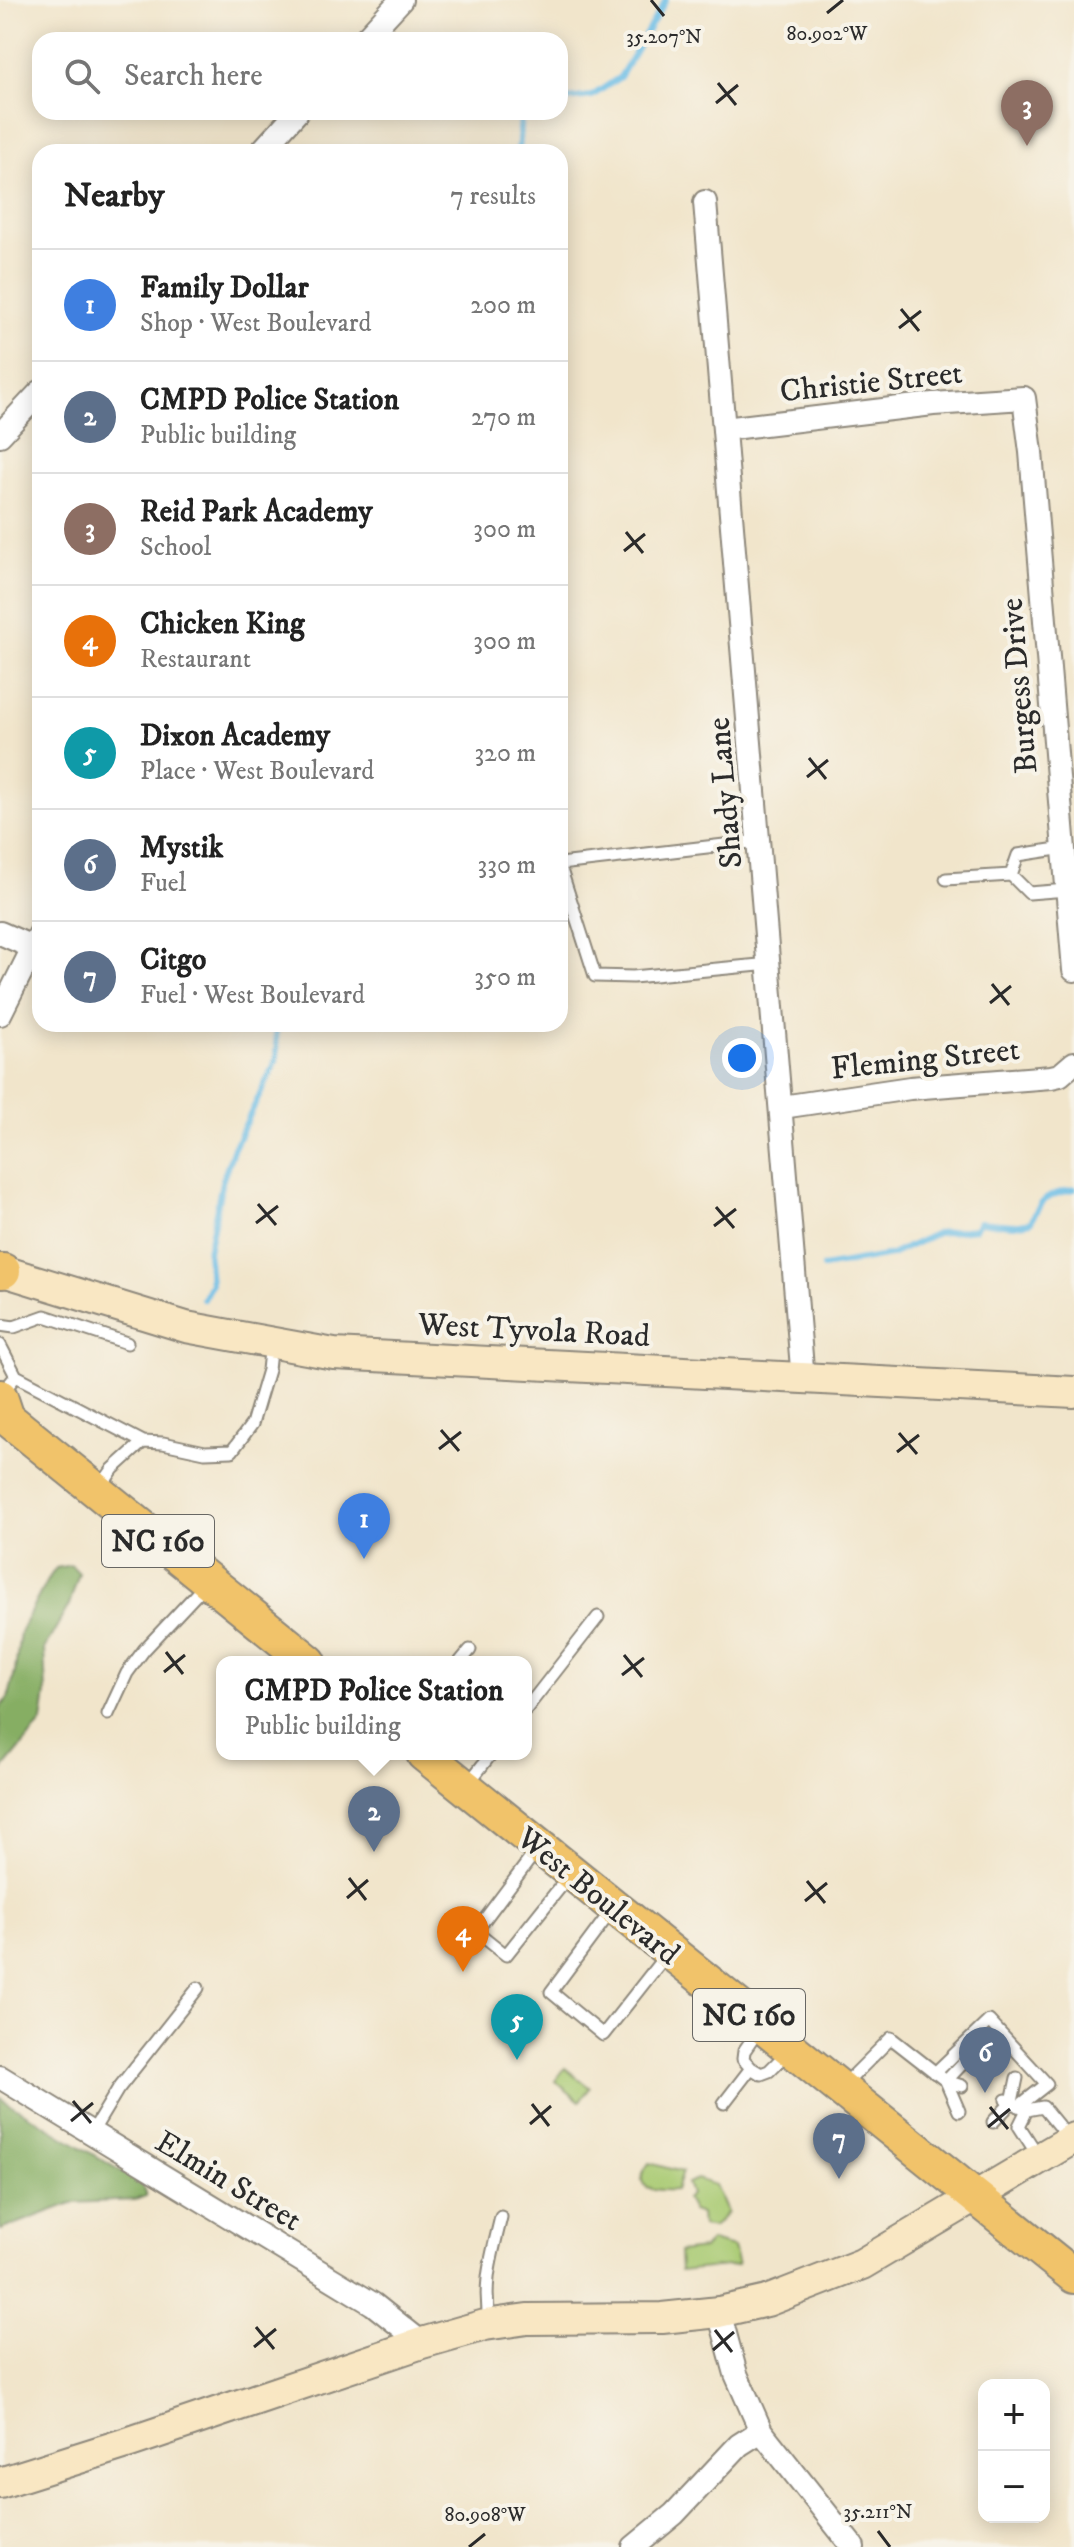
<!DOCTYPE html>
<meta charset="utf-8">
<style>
body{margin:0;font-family:"IM FELL DW Pica",serif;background:#f2f2f2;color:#222}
.controls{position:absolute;right:24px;bottom:24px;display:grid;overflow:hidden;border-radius:16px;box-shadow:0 4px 20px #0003}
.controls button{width:72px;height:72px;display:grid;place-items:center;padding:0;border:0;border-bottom:2px solid #e0e0e0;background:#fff;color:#222;font:40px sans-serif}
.you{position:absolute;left:742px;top:1058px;width:28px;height:28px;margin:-20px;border:6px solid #fff;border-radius:50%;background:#1a73e8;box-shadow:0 0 0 12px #1a73e833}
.badge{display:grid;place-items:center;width:52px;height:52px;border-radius:50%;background:#b5179e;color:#fff;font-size:26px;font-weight:700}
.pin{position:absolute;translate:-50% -66px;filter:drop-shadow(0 2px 4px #0008)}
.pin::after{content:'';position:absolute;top:42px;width:28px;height:24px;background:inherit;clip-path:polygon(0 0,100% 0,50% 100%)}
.popup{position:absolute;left:216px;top:1656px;width:316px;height:104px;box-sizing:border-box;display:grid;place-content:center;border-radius:16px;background:#fff;filter:drop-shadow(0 2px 6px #0005);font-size:26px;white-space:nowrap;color:#767676}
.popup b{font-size:30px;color:#222}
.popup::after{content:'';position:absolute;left:50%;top:100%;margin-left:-16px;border:16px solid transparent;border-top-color:#fff}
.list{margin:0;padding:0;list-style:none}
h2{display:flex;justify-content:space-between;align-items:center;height:104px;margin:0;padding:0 32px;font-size:34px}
h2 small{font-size:26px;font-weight:400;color:#767676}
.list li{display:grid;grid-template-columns:52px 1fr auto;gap:24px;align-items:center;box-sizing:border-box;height:112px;padding:0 32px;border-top:2px solid #e0e0e0}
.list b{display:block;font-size:30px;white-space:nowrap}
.list p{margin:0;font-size:26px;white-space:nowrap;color:#767676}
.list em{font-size:26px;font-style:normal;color:#767676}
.icon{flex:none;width:44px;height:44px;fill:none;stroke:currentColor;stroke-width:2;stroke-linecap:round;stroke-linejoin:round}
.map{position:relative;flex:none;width:1074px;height:2547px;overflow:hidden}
.search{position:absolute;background:#fff;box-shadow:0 4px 20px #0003;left:32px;top:32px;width:536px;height:88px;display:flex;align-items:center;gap:20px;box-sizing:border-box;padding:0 28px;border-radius:24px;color:#767676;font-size:30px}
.panel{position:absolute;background:#fff;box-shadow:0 4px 20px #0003;left:32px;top:144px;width:536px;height:888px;border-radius:24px}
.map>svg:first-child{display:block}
.green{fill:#a9ca72;stroke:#6a7a4e;stroke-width:2}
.forest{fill:#86ae64;stroke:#586c48;stroke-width:2}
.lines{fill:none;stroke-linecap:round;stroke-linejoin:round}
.stream{stroke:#6bbde6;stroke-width:6}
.lane-casing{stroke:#8e887b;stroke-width:15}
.street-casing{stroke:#8e887b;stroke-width:26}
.secondary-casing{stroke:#8e887b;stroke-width:34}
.primary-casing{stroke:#8e887b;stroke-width:38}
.lane{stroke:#fff;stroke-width:11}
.street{stroke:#fff;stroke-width:22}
.secondary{stroke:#f9e7c3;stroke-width:30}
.primary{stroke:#f1c36a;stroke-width:34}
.ticks{fill:none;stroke:#2b2b2b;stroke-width:3}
.labels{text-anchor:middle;stroke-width:8;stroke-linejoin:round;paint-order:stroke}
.shield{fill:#f7f3e8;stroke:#686764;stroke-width:2}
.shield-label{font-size:30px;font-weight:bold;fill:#2b2b2b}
.street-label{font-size:32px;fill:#2b2b2b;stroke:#f7f3e8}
.ticks-label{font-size:20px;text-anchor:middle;fill:#2b2b2b;stroke:#f7f3e8;stroke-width:8;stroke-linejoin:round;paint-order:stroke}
</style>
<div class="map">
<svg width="1074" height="2547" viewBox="0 0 1074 2547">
<rect width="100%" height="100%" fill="#f7f3e8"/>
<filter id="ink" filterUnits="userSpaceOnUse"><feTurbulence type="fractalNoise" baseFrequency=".0125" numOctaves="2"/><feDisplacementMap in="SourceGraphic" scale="16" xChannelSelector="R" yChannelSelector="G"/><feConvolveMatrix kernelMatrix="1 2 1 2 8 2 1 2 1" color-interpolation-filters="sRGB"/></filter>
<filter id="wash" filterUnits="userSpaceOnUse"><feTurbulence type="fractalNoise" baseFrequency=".006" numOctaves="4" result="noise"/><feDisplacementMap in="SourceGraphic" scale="32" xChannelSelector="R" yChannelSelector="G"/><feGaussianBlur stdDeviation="1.8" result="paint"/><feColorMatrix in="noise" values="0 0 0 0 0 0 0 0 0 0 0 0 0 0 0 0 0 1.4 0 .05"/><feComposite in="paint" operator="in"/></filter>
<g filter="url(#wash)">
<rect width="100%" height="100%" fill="#f1e5cb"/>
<path class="green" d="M 565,2068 L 590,2088 L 580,2101 L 555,2081 Z
M 649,2163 L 682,2172 L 676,2190 C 655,2191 629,2190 649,2163 Z
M 697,2179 L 715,2185 L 727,2212 L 713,2228 L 702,2226 L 701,2214 L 692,2211 L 686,2199 L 691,2194 L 687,2183 Z
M 711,2241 L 733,2247 L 738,2265 L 680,2271 L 679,2252 L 703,2249 Z"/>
<path class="forest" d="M 71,1565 L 79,1573 L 69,1605 L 44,1649 L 46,1693 L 42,1722 L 0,1773 L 0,1709 L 9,1696 L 15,1672 L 20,1632 L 46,1582 L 56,1568 Z
M 0,2098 L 142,2184 L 146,2196 L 135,2200 L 72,2203 L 0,2230 Z"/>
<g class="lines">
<path class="stream" d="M 560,100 L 592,96 L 620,77 L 666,0
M 518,152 L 521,116 L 529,112
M 823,1267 L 891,1255 L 937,1233 L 975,1229 L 979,1222 L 1013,1225 L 1031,1222 C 1040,1198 1050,1194 1074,1189
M 203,1299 L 211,1284 L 208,1252 L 222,1182 L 233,1150 L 277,1059 L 276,1024"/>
</g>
</g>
<g filter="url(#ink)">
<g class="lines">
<g class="lane-casing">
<path id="lane" d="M 1064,848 L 1018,855 L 1011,875 L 1029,893 L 1067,890
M 560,864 L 759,841
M 560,867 L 595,976 L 633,977 L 770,964
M 946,879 L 1011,875
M 0,1325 L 14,1327 L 45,1316 L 127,1343
M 0,1345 L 16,1376 L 0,1395
M 16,1376 L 143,1442 L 113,1469 L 99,1489
M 143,1442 L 163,1443 L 205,1452 L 232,1451 L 252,1424 L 268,1370 L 271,1342
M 460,1662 L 470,1650
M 526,1709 L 598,1617
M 108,1714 L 127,1673 L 144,1650 L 205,1585
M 468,1784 L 491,1754
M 536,1851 L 476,1931 L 506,1955 L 569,1876
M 612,1910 L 551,1992 L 603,2035 L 666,1955
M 760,2028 L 744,2051 L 743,2059 L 751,2068 L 761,2074 L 769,2071 L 788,2052
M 935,2073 L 989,2021 L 1047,2084 L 1019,2106
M 842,2087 L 891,2038 L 946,2081 L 962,2086
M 1006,2100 L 1012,2102 L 1017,2078
M 724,2103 L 751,2068
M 959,2111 L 946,2081 L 964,2062
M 993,2122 L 1012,2102 L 1023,2108
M 91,2134 L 118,2089 L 198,1988
M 1039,2157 L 1019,2126 L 1027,2110 L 1043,2107 L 1070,2140
M 490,2324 C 482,2283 492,2256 501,2217"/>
</g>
<g class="street-casing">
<path id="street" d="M 364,40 L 401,0
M 261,152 L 297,112
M 705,202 L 803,1380
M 724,429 L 933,404 L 1024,398 L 1031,452 L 1074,970
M 0,435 L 40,392
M 0,933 L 32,947
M 0,1014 L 40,934
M 782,1107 L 910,1088 L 1051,1077 L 1060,1075 L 1074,1063
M 0,2077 L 373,2304 L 422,2343
M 719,2312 L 736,2374 L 761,2431 L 853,2547
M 634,2547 L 674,2514 L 739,2445 L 761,2431"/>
</g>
<g class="secondary-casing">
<path id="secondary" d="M 0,1270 L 186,1327 L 334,1354 L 1074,1392
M 0,2483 L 130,2442 L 422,2343 L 485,2325 L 527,2319 L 662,2318 L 719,2312 L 767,2301 L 862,2264 L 1074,2138"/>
</g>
<g class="primary-casing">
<path id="primary" d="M 0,1271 L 3,1271
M 0,1397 L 7,1418 L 309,1662
M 424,1754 L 1074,2276"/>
</g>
<use href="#lane" class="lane"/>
<use href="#street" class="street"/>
<use href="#secondary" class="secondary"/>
<use href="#primary" class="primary"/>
</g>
</g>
<path class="ticks" d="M 651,0 L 664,16M 827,13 L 843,0M 718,83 L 736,105M 716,103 L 738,85M 901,309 L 919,331M 899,328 L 921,311M 626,532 L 643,553M 624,551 L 645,534M 809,758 L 826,779M 807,777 L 828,760M 992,984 L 1009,1005M 990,1003 L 1011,986M 258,1204 L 276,1225M 716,1207 L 734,1228M 256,1223 L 278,1206M 714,1226 L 736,1209M 441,1430 L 459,1451M 899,1433 L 917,1454M 439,1449 L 461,1432M 897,1452 L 919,1435M 166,1652 L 183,1674M 624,1655 L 642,1677M 164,1672 L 185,1655M 622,1675 L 644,1658M 349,1878 L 366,1900M 807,1881 L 825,1903M 347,1898 L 368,1880M 805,1901 L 827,1883M 73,2101 L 91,2123M 532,2104 L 549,2126M 990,2107 L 1008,2129M 71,2121 L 93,2103M 530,2124 L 551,2106M 988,2127 L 1010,2109M 256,2327 L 274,2349M 715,2330 L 732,2352M 254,2347 L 276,2329M 713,2350 L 734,2332M 878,2531 L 890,2547M 469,2547 L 485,2534"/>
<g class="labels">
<g class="shield">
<rect x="102" y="1515" width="112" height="52" rx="6"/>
<rect x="693" y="1989" width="112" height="52" rx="6"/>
</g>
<g class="shield-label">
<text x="158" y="1551">NC 160</text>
<text x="749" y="2025">NC 160</text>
</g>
<g class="street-label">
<text transform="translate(871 381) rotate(-6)" y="11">Christie Street</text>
<text transform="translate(1018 686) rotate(-95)" y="11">Burgess Drive</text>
<text transform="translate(724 793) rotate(-95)" y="11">Shady Lane</text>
<text transform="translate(925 1058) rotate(-6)" y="11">Fleming Street</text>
<text transform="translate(534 1329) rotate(3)" y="11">West Tyvola Road</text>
<text transform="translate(599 1895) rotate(39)" y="11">West Boulevard</text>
<text transform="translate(229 2180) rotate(31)" y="11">Elmin Street</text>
</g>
</g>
<g class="ticks-label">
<text x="827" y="40">80.902°W</text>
<text x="664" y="43">35.207°N</text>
<text x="878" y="2518">35.211°N</text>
<text x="485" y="2521">80.908°W</text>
</g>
</svg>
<div class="controls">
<button>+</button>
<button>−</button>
</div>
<div class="you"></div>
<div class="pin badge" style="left:364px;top:1559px;background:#3f7fe0">1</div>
<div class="pin badge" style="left:374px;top:1852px;background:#5c6f8a">2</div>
<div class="popup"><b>CMPD Police Station</b>Public building</div>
<div class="pin badge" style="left:1027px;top:146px;background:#8d6e63">3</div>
<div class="pin badge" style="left:463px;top:1972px;background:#e8710a">4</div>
<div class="pin badge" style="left:517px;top:2060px;background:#0f9aa8">5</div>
<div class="pin badge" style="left:985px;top:2093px;background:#5c6f8a">6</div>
<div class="pin badge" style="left:839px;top:2179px;background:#5c6f8a">7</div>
<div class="search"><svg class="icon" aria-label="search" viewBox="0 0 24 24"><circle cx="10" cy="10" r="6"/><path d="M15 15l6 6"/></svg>Search here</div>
<section class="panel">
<h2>Nearby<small>7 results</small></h2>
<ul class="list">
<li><span class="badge" style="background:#3f7fe0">1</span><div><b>Family Dollar</b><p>Shop · West Boulevard</p></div><em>200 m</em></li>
<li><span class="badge" style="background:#5c6f8a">2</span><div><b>CMPD Police Station</b><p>Public building</p></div><em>270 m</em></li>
<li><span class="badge" style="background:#8d6e63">3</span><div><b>Reid Park Academy</b><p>School</p></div><em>300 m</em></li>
<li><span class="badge" style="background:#e8710a">4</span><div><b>Chicken King</b><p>Restaurant</p></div><em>300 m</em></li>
<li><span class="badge" style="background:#0f9aa8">5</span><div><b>Dixon Academy</b><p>Place · West Boulevard</p></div><em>320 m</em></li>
<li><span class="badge" style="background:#5c6f8a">6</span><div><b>Mystik</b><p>Fuel</p></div><em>330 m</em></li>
<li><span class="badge" style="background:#5c6f8a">7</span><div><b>Citgo</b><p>Fuel · West Boulevard</p></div><em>350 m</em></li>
</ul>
</section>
</div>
